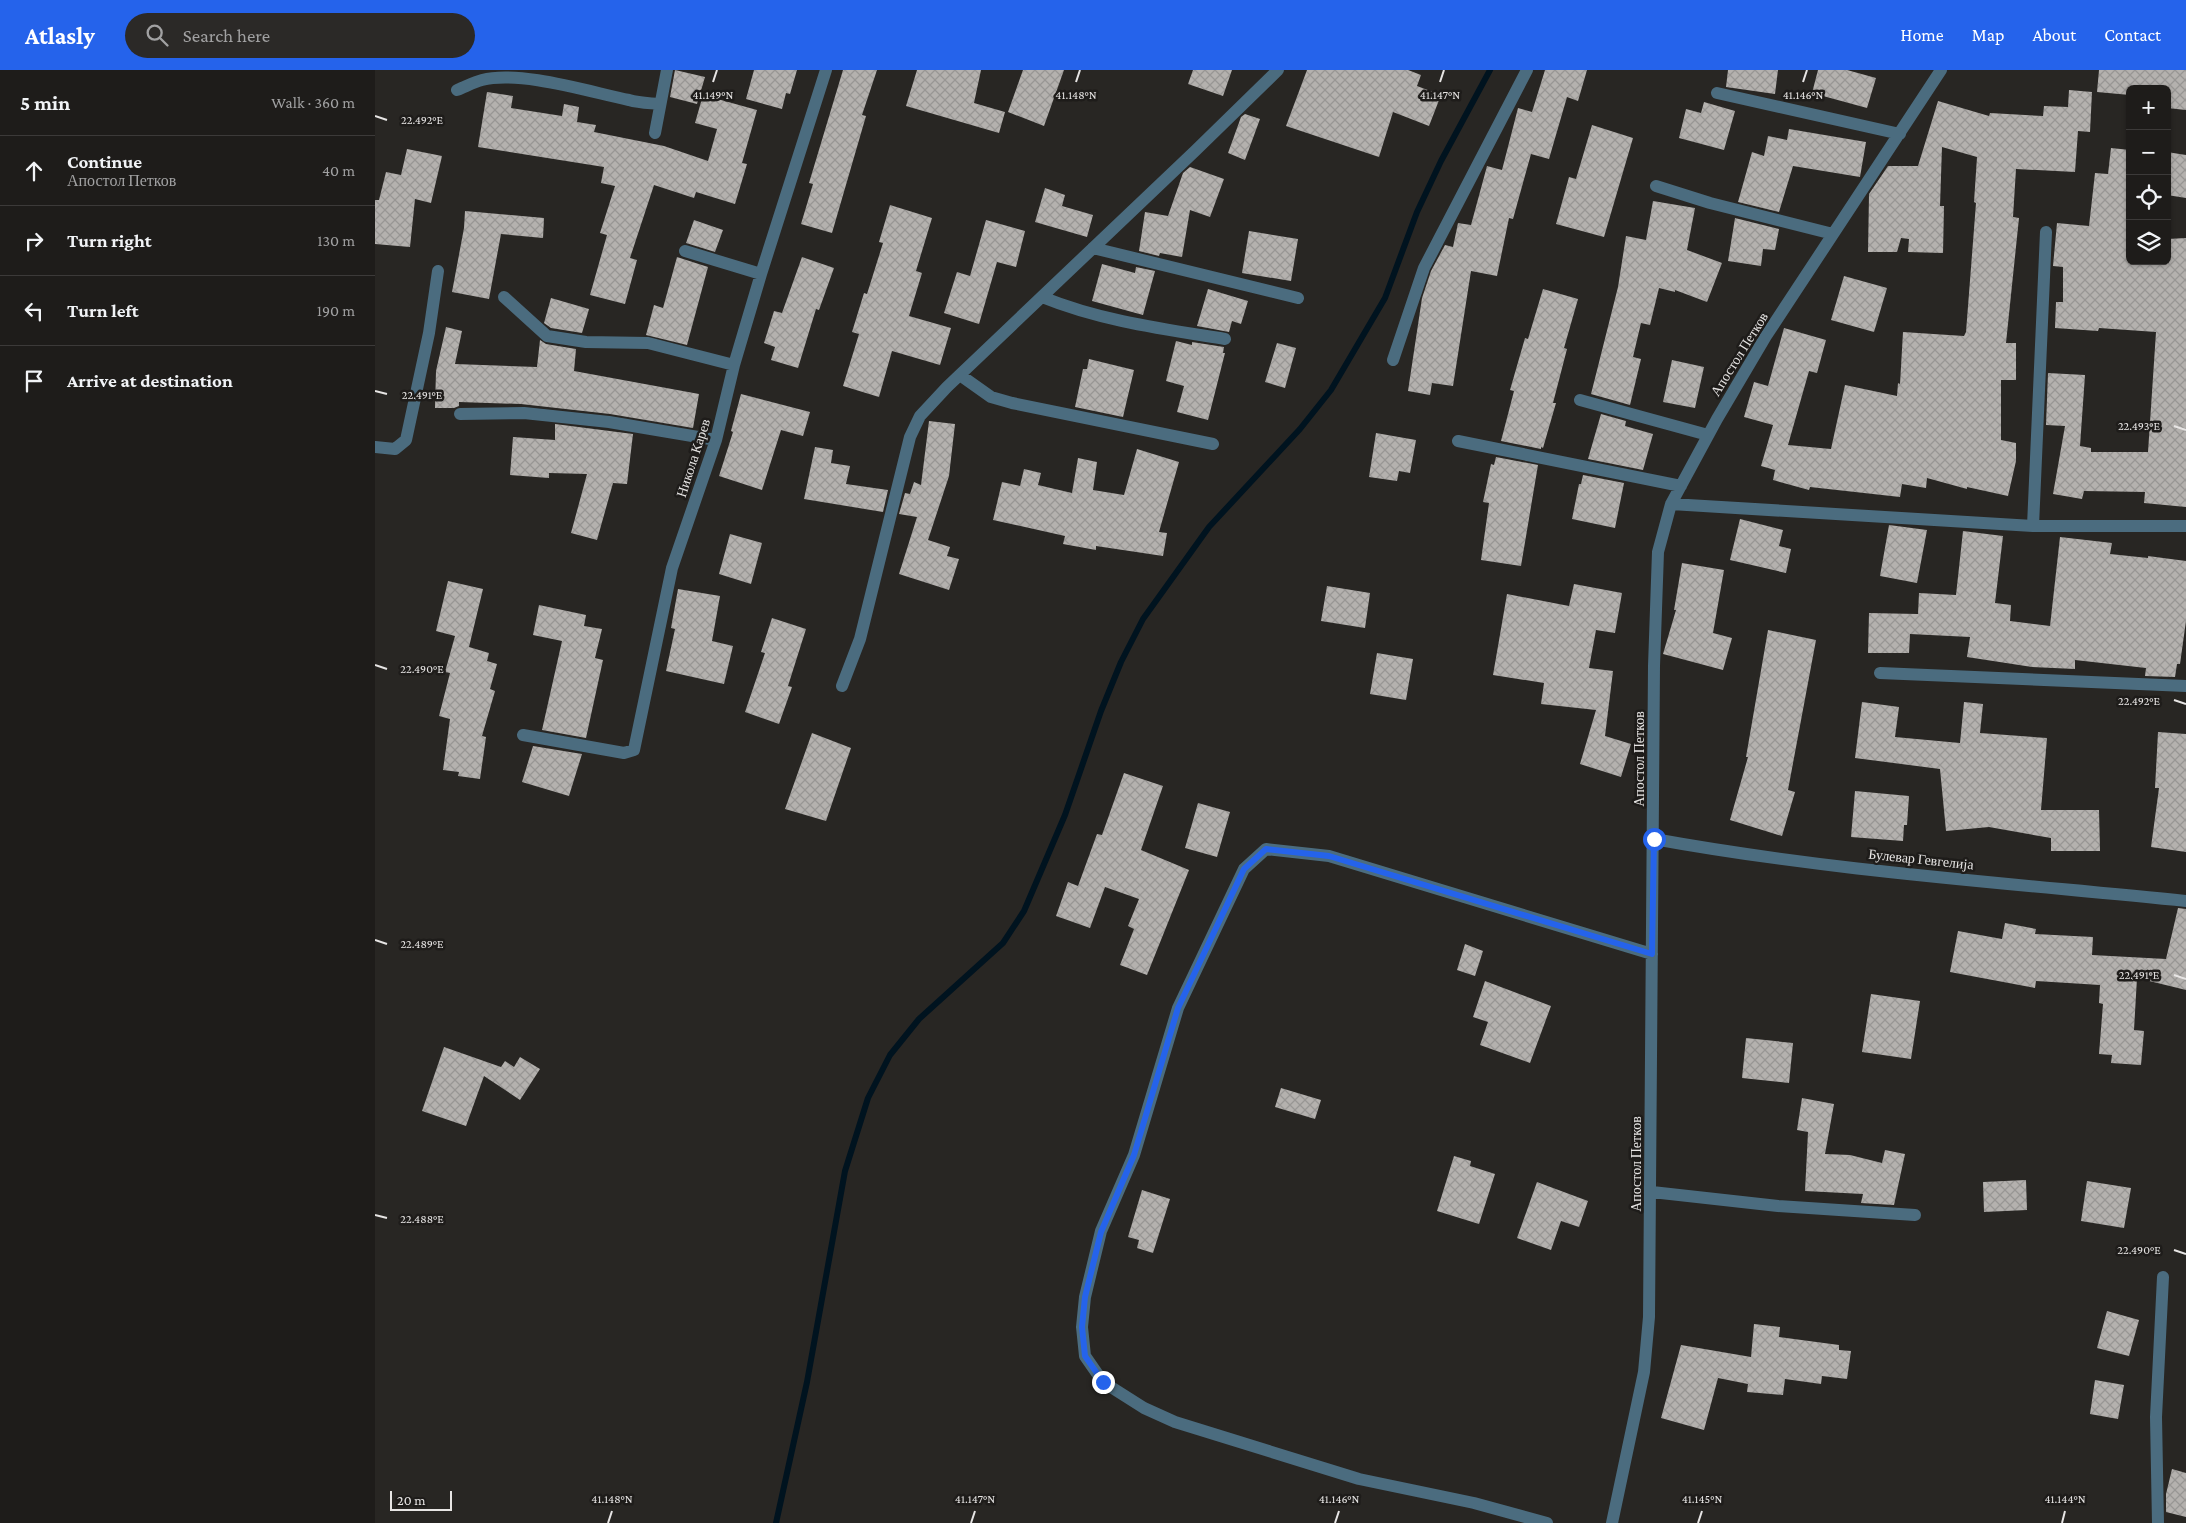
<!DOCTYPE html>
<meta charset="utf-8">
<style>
body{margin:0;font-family:"Crimson Pro",serif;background:#2b2927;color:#f1f3f6}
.controls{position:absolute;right:15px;top:15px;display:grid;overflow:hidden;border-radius:8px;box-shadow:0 1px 4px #0004}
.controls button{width:45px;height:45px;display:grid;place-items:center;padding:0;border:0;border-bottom:1px solid #3c3a39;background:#1e1c1a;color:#f1f3f6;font:25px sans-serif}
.scale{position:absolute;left:15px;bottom:12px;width:62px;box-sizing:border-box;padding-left:5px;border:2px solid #e7e5e4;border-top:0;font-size:14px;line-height:18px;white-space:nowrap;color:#e7e5e4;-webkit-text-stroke:4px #1e1c1a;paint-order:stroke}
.stop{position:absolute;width:15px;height:15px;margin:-11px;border:4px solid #2563eb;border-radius:50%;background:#fff}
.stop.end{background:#2563eb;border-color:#fff;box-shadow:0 1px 5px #0008}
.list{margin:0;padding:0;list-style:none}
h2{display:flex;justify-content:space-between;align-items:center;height:65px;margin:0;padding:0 20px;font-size:21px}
h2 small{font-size:16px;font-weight:400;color:#a1a1a2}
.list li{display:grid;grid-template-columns:32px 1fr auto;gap:15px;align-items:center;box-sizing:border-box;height:70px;padding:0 20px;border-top:1px solid #3c3a39}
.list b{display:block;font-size:19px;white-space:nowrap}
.list p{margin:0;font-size:16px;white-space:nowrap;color:#a1a1a2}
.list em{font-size:16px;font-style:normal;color:#a1a1a2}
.icon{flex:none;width:28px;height:28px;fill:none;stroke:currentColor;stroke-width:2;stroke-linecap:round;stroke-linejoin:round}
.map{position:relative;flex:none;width:1811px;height:1453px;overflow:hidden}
header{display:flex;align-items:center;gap:30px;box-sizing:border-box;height:70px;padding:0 25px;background:#2563eb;color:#fff}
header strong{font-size:24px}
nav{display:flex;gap:28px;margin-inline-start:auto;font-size:18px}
.search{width:350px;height:45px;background:#2b2927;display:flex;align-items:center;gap:12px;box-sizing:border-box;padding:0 18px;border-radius:28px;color:#a1a1a2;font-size:19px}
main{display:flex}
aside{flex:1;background:#1e1c1a}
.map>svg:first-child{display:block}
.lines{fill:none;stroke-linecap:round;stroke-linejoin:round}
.stream{stroke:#00131f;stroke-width:6}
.building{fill:url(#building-cross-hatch)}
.street{stroke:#4b6c7f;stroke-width:12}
.route{stroke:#2563eb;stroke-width:6}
.ticks{fill:none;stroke:#e7e5e4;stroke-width:2}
.labels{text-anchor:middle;stroke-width:5;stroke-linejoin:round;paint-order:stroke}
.street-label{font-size:14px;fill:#e7e5e4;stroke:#1e1c1a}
.ticks-label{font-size:12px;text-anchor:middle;fill:#e7e5e4;stroke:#1e1c1a;stroke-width:5;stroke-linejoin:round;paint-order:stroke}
</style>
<header>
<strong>Atlasly</strong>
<div class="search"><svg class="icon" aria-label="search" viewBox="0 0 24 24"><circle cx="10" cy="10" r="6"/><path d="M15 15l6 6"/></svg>Search here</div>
<nav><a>Home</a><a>Map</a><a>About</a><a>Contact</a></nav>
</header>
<main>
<aside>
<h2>5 min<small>Walk · 360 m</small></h2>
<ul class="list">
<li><svg class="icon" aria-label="ahead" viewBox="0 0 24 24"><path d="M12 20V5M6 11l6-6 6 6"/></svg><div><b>Continue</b><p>Апостол Петков</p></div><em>40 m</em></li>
<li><svg class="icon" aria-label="right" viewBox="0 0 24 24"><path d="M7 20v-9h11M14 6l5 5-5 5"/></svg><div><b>Turn right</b></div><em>130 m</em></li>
<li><svg class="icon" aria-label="left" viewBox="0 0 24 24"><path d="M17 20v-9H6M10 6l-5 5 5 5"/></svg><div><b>Turn left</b></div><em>190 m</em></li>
<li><svg class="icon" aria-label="arrive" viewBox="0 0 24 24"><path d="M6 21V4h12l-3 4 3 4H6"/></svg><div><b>Arrive at destination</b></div></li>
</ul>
</aside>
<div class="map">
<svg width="1811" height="1453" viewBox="0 0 1811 1453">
<defs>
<pattern id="building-cross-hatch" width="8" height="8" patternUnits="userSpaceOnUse" patternTransform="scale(1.25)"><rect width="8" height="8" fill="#b4b1ae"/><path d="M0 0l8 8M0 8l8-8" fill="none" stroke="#989694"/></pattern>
</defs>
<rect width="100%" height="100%" fill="#282623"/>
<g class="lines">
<path class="stream" d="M 401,1453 L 432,1312 L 470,1101 L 493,1028 L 515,985 L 544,949 L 628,873 L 649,841 L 690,745 L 726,641 L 746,592 L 768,549 L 834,457 L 925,359 L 956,320 L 1010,228 L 1042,142 L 1066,91 L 1115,0"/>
</g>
<path class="building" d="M 300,0 L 330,7 L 322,34 L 295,27 Z
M 379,0 L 422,0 L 415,24 L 411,23 L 407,39 L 371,29 Z
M 468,0 L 502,0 L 487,45 L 491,46 L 457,163 L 426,154 L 438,114 L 434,113 Z
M 542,0 L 606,0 L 599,33 L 630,42 L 624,63 L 531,36 Z
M 648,0 L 689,0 L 669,56 L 633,42 Z
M 818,0 L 857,0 L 848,26 L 813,14 Z
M 932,0 L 1033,0 L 1046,5 L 1042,16 L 1066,25 L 1054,56 L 1018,42 L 1004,87 L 911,56 Z
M 1170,0 L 1212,0 L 1203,31 L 1192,27 L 1174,89 L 1156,84 L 1138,149 L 1134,148 L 1122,206 L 1096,201 L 1078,316 L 1057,313 L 1055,325 L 1033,321 L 1047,228 L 1056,201 L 1070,175 L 1078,177 L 1083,153 L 1096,155 L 1112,96 L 1127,100 L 1143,38 L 1157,42 Z
M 1353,0 L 1403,0 L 1400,24 L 1351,17 Z
M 1443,0 L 1472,0 L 1501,8 L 1492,38 L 1437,23 Z
M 1724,0 L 1811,0 L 1811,40 L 1792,38 L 1792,19 L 1755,19 L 1755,25 L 1722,22 Z
M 1694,20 L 1717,22 L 1715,62 L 1703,61 L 1700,102 L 1641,99 L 1638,147 L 1644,148 L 1631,273 L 1641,273 L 1641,310 L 1626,310 L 1626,370 L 1641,373 L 1641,391 L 1633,426 L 1592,417 L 1592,419 L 1552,408 L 1551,418 L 1527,414 L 1525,427 L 1435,417 L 1434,420 L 1398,410 L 1400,400 L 1386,396 L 1398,355 L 1369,347 L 1379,312 L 1393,316 L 1409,258 L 1451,270 L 1442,303 L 1434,301 L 1413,375 L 1456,379 L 1470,315 L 1522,326 L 1523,313 L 1525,314 L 1528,262 L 1589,266 L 1591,262 L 1601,133 L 1599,132 L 1602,87 L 1567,77 L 1565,136 L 1569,136 L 1568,183 L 1533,182 L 1534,169 L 1526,168 L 1522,182 L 1493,182 L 1494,124 L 1513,96 L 1543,96 L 1563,31 L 1614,46 L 1615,43 L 1668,46 L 1669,36 L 1693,37 Z
M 112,22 L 138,26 L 136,38 L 187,46 L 189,34 L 204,37 L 202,52 L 221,55 L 219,62 L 289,76 L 333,91 L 342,59 L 320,53 L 328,25 L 382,40 L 367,93 L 372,94 L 360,134 L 321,122 L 319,128 L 279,115 L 255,188 L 262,190 L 250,234 L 215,225 L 232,165 L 225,163 L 240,116 L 226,113 L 229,97 L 103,77 Z
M 1329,32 L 1360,41 L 1349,80 L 1304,68 L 1311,39 L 1326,43 Z
M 870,44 L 885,49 L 870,90 L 853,83 L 866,47 Z
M 1217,55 L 1258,68 L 1229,167 L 1181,154 L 1194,107 L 1201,109 Z
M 1414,59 L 1491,72 L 1485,107 L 1418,96 L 1404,142 L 1363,132 L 1377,82 L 1389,86 L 1393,66 L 1412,70 Z
M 1736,78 L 1755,80 L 1755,191 L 1792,191 L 1792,169 L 1811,168 L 1811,437 L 1769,433 L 1770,422 L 1709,421 L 1707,429 L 1678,424 L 1690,356 L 1671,355 L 1673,303 L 1710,305 L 1705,376 L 1716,378 L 1716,382 L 1773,382 L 1781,262 L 1724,258 L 1723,261 L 1680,258 L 1681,232 L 1688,232 L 1688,197 L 1678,196 L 1682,153 L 1714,156 L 1720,103 L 1733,104 Z
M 32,79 L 67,86 L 56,133 L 40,129 L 35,177 L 0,174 L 0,130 L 4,130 L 11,102 L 26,105 Z
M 1792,82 L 1811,85 L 1811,128 L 1792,125 Z
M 815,97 L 849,109 L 835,147 L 815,140 L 807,187 L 785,183 L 784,186 L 764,181 L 770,142 L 793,146 L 808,103 Z
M 670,118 L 690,125 L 687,136 L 718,145 L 712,167 L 660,152 Z
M 1278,131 L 1320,138 L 1312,180 L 1347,193 L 1332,232 L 1300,220 L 1300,222 L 1284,218 L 1275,255 L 1266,253 L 1258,287 L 1266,289 L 1255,335 L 1216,324 L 1243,217 L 1251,166 L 1271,170 Z
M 515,135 L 557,148 L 541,201 L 547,203 L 534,246 L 576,258 L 565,295 L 517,281 L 504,327 L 468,316 L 484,264 L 477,262 L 489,223 L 492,224 L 508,173 L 504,172 Z
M 90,141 L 169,148 L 168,168 L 126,164 L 114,229 L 77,222 L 89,158 Z
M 1360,148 L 1404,159 L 1400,180 L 1388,179 L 1386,196 L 1353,191 Z
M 319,150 L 348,160 L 340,182 L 311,173 Z
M 611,150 L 650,161 L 641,197 L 622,192 L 604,254 L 569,243 L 582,202 L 595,206 Z
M 874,161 L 923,169 L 916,211 L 867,203 Z
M 302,187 L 333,197 L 312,275 L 271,265 L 279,235 L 288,238 Z
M 427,187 L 459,198 L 444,240 L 441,239 L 423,298 L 396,290 L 400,277 L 389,273 L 399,241 L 407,243 Z
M 727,194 L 760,203 L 761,197 L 780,201 L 768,245 L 717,231 Z
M 1469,206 L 1512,218 L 1499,262 L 1456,250 Z
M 833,219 L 873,231 L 866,254 L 857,251 L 854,262 L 822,256 Z
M 1168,219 L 1203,229 L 1189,278 L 1192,279 L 1178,333 L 1181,333 L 1168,378 L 1166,377 L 1166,379 L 1126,371 L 1139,321 L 1135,320 L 1150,268 L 1153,269 Z
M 176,228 L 214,239 L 207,263 L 176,258 L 169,253 Z
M 71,257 L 87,261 L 80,294 L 162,297 L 165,270 L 171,274 L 201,279 L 199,301 L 324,324 L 318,358 L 235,344 L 146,334 L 84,332 L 84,336 L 79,338 L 60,338 L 61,301 Z
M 801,271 L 817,275 L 817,272 L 849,277 L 848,283 L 850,283 L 833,350 L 802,342 L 809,316 L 791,311 Z
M 902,273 L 921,278 L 910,318 L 890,312 Z
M 714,289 L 759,300 L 748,347 L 700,337 L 708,299 L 712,299 Z
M 1297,290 L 1329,297 L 1320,338 L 1288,332 Z
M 366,324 L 435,342 L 428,366 L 406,360 L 387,420 L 344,406 L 358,362 L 356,361 Z
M 1226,344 L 1251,351 L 1250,356 L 1278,364 L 1268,400 L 1213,389 Z
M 554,351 L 580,354 L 574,406 L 553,470 L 575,477 L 572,486 L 584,489 L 574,520 L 524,504 L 542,447 L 524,444 L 530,423 L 535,424 L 539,412 L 546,415 Z
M 180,354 L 258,364 L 252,414 L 238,413 L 222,470 L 196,463 L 212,404 L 174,403 L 174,408 L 135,405 L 138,367 L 180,370 Z
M 1001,363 L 1041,370 L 1035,403 L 1024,401 L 1022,411 L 994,407 Z
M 440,377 L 458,380 L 456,393 L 475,396 L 471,414 L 513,420 L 508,442 L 429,429 Z
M 762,379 L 804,392 L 784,462 L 792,463 L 788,486 L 721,476 L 721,480 L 688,474 L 690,466 L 618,450 L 627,412 L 645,416 L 649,399 L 666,403 L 663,415 L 697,423 L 703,388 L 722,392 L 718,420 L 749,425 Z
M 1121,387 L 1163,395 L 1146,496 L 1106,490 L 1114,433 L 1108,432 L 1116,394 L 1119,395 Z
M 1208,405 L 1249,413 L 1240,458 L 1197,449 L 1204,414 L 1206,414 Z
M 1365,449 L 1408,460 L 1404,476 L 1416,479 L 1411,503 L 1355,490 Z
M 1514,455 L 1552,460 L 1542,513 L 1505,506 Z
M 1588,461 L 1628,466 L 1620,533 L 1636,535 L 1635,551 L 1675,556 L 1685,467 L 1737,473 L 1735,484 L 1773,488 L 1773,486 L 1811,491 L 1811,551 L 1805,594 L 1802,594 L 1800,607 L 1770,606 L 1771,598 L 1700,590 L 1700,599 L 1657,597 L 1592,587 L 1595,567 L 1535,564 L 1534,583 L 1493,583 L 1494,543 L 1543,544 L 1544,523 L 1581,525 Z
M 355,464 L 387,473 L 376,514 L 344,504 Z
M 1307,493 L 1349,500 L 1338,563 L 1357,568 L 1348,600 L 1288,584 L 1301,540 L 1299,540 Z
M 73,511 L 108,519 L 94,577 L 114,583 L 112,591 L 122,594 L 115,619 L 120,621 L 107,666 L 111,667 L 105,709 L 83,706 L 84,702 L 68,700 L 75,649 L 64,646 L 75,603 L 70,602 L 80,566 L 61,561 Z
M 1199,514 L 1247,523 L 1240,563 L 1221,560 L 1214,598 L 1238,601 L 1230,666 L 1256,674 L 1246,707 L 1205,694 L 1221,640 L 1166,634 L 1169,613 L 1118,605 L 1132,524 L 1194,536 Z
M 952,516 L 995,523 L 990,558 L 946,551 Z
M 303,519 L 345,526 L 337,571 L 358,576 L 349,614 L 291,601 L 300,559 L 296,558 Z
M 164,535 L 211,545 L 209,556 L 227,559 L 220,588 L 228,590 L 211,668 L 167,660 L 187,571 L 158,565 Z
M 397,548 L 431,559 L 413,616 L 417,617 L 404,654 L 370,642 L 390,583 L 386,582 Z
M 1393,560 L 1441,570 L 1413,720 L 1420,722 L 1407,766 L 1355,750 L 1373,687 L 1371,687 Z
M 1002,583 L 1038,589 L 1031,630 L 995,624 Z
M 1487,632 L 1524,637 L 1520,667 L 1585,673 L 1589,632 L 1608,634 L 1605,663 L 1672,668 L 1666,740 L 1724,740 L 1725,781 L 1676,781 L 1676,768 L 1614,757 L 1571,761 L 1565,699 L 1480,688 Z
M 1783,662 L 1811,664 L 1811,782 L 1776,777 L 1784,718 L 1780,718 Z
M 437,663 L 476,678 L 451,751 L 410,739 Z
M 158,676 L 207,684 L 194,726 L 147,712 Z
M 749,703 L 788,716 L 766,780 L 814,800 L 772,905 L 745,895 L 759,859 L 753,856 L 764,829 L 730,817 L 715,858 L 681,846 L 693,812 L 703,816 L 722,764 L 727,765 Z
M 1480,721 L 1534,726 L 1532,755 L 1529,755 L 1528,771 L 1476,767 Z
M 823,733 L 855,742 L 842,787 L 810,778 Z
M 1803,838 L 1811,839 L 1811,920 L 1762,908 L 1759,960 L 1769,961 L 1766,995 L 1736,993 L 1737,985 L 1724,984 L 1728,934 L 1724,933 L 1725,915 L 1661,911 L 1660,918 L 1575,902 L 1583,861 L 1627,869 L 1630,853 L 1661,859 L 1660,864 L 1718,867 L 1717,885 L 1791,889 Z
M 1090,874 L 1108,881 L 1100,906 L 1082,900 Z
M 1110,911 L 1176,936 L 1155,993 L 1105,975 L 1113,952 L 1098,947 Z
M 1496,924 L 1545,931 L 1536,989 L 1487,982 Z
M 1371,968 L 1418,973 L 1414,1013 L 1367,1008 Z
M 69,977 L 126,997 L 130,991 L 139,997 L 145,987 L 165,999 L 145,1030 L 109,1006 L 91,1056 L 47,1041 Z
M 906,1018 L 946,1030 L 940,1049 L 900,1037 Z
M 1427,1028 L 1459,1034 L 1450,1084 L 1475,1085 L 1507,1093 L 1510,1080 L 1530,1084 L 1519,1135 L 1486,1133 L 1488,1124 L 1430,1121 L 1433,1062 L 1422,1060 Z
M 1079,1086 L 1096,1091 L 1095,1096 L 1120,1104 L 1104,1154 L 1062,1141 Z
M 1651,1110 L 1652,1140 L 1609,1142 L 1608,1112 Z
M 1712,1111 L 1756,1118 L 1749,1158 L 1706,1151 Z
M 1162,1112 L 1213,1131 L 1204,1157 L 1186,1151 L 1176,1180 L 1142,1168 Z
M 767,1120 L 795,1129 L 778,1183 L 762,1178 L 764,1170 L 753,1167 Z
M 1732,1241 L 1764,1250 L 1754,1286 L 1722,1278 Z
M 1379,1254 L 1405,1257 L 1404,1267 L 1464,1275 L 1464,1280 L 1476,1281 L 1472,1309 L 1447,1306 L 1446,1314 L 1410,1309 L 1408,1325 L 1372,1322 L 1373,1314 L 1343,1308 L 1329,1360 L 1286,1348 L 1306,1275 L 1376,1287 Z
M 1720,1310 L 1749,1315 L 1743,1349 L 1715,1344 Z
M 1797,1399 L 1811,1403 L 1811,1447 L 1791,1442 L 1791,1424 Z"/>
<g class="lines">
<path class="street" d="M 82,20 C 90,17 99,12 107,10 C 145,0 215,22 254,30 C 264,33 274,33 284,34
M 1342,23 L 1525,64
M 280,63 L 292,0
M 1281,116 L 1335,133 L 1458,164
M 718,178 L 923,228
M 310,181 L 386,204
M 129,227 L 172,266 L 211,272 L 273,273 L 359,295
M 667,227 C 726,251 788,259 850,269
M 1018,290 L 1049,198 L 1152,0
M 585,305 L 616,327 L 637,333 L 838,374
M 1205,330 L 1333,365
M 85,344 L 149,343 L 234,352 L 341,370
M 1083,371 L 1306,416
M 0,377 L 20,379 L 31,370 L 54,263 L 63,201
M 1296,434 L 1658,456 L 1811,456
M 1658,456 L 1671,162
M 1505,603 L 1811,616
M 467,616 L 485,569 L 535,367 L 545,346 L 572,317 L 820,81 L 903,0
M 148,665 L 249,683 L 259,680 L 297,498 L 341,370 L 359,295 L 386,204 L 451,0
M 1279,769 C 1455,801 1634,813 1811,831
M 1277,1122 L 1403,1136 L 1540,1145
M 1172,1453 L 1099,1433 L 984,1409 L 800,1352 L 769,1338 L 728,1312 L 710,1286 L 707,1257 L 710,1227 L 726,1161 L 759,1085 L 803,938 L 869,799 L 891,779 L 954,786 L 1277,884
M 1237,1453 L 1269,1302 L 1274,1247 L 1279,596 L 1283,482 L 1296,434 L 1342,349 L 1391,266 L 1566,0
M 1783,1453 L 1781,1347 L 1788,1207"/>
</g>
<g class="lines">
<path class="route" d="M 728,1312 L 710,1286 L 707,1257 L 710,1227 L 726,1162 L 759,1085 L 803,938 L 869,799 L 891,779 L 954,786 L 1277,884 L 1279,769"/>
</g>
<path class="ticks" d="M 338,12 L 342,0M 701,12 L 705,0M 1065,12 L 1069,0M 1428,12 L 1432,0M 0,46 L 12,50M 0,321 L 12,324M 1799,356 L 1811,360M 0,595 L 12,599M 1799,630 L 1811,634M 0,870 L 12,874M 1799,905 L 1811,909M 0,1145 L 12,1148M 1799,1180 L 1811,1184M 233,1453 L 237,1441M 596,1453 L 600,1441M 960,1453 L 964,1441M 1323,1453 L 1327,1441M 1687,1453 L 1690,1441"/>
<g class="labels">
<g class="street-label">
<text transform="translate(1364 284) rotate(-58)" y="5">Апостол Петков</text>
<text transform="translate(318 388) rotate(-72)" y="5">Никола Карев</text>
<text transform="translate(1264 689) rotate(-90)" y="5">Апостол Петков</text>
<text transform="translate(1546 789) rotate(6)" y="5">Булевар Гевгелија</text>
<text transform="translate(1261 1094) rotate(-90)" y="5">Апостол Петков</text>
</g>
</g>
<g class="ticks-label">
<text x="338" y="29">41.149°N</text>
<text x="701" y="29">41.148°N</text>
<text x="1065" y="29">41.147°N</text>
<text x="1428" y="29">41.146°N</text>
<text x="47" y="54">22.492°E</text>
<text x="47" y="329">22.491°E</text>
<text x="1764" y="360">22.493°E</text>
<text x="47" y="603">22.490°E</text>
<text x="1764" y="635">22.492°E</text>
<text x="47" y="878">22.489°E</text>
<text x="1764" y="909">22.491°E</text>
<text x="47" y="1153">22.488°E</text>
<text x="1764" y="1184">22.490°E</text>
<text x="237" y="1433">41.148°N</text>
<text x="600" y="1433">41.147°N</text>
<text x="964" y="1433">41.146°N</text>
<text x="1327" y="1433">41.145°N</text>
<text x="1690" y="1433">41.144°N</text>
</g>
</svg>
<div class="controls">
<button>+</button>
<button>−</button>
<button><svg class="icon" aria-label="locate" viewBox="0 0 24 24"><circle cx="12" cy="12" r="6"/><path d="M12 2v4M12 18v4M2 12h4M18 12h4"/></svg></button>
<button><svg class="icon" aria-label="layers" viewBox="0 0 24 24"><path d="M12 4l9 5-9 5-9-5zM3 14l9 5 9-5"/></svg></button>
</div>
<div class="scale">20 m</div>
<div class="stop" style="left:1279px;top:769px"></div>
<div class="stop end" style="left:728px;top:1312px"></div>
</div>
</main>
